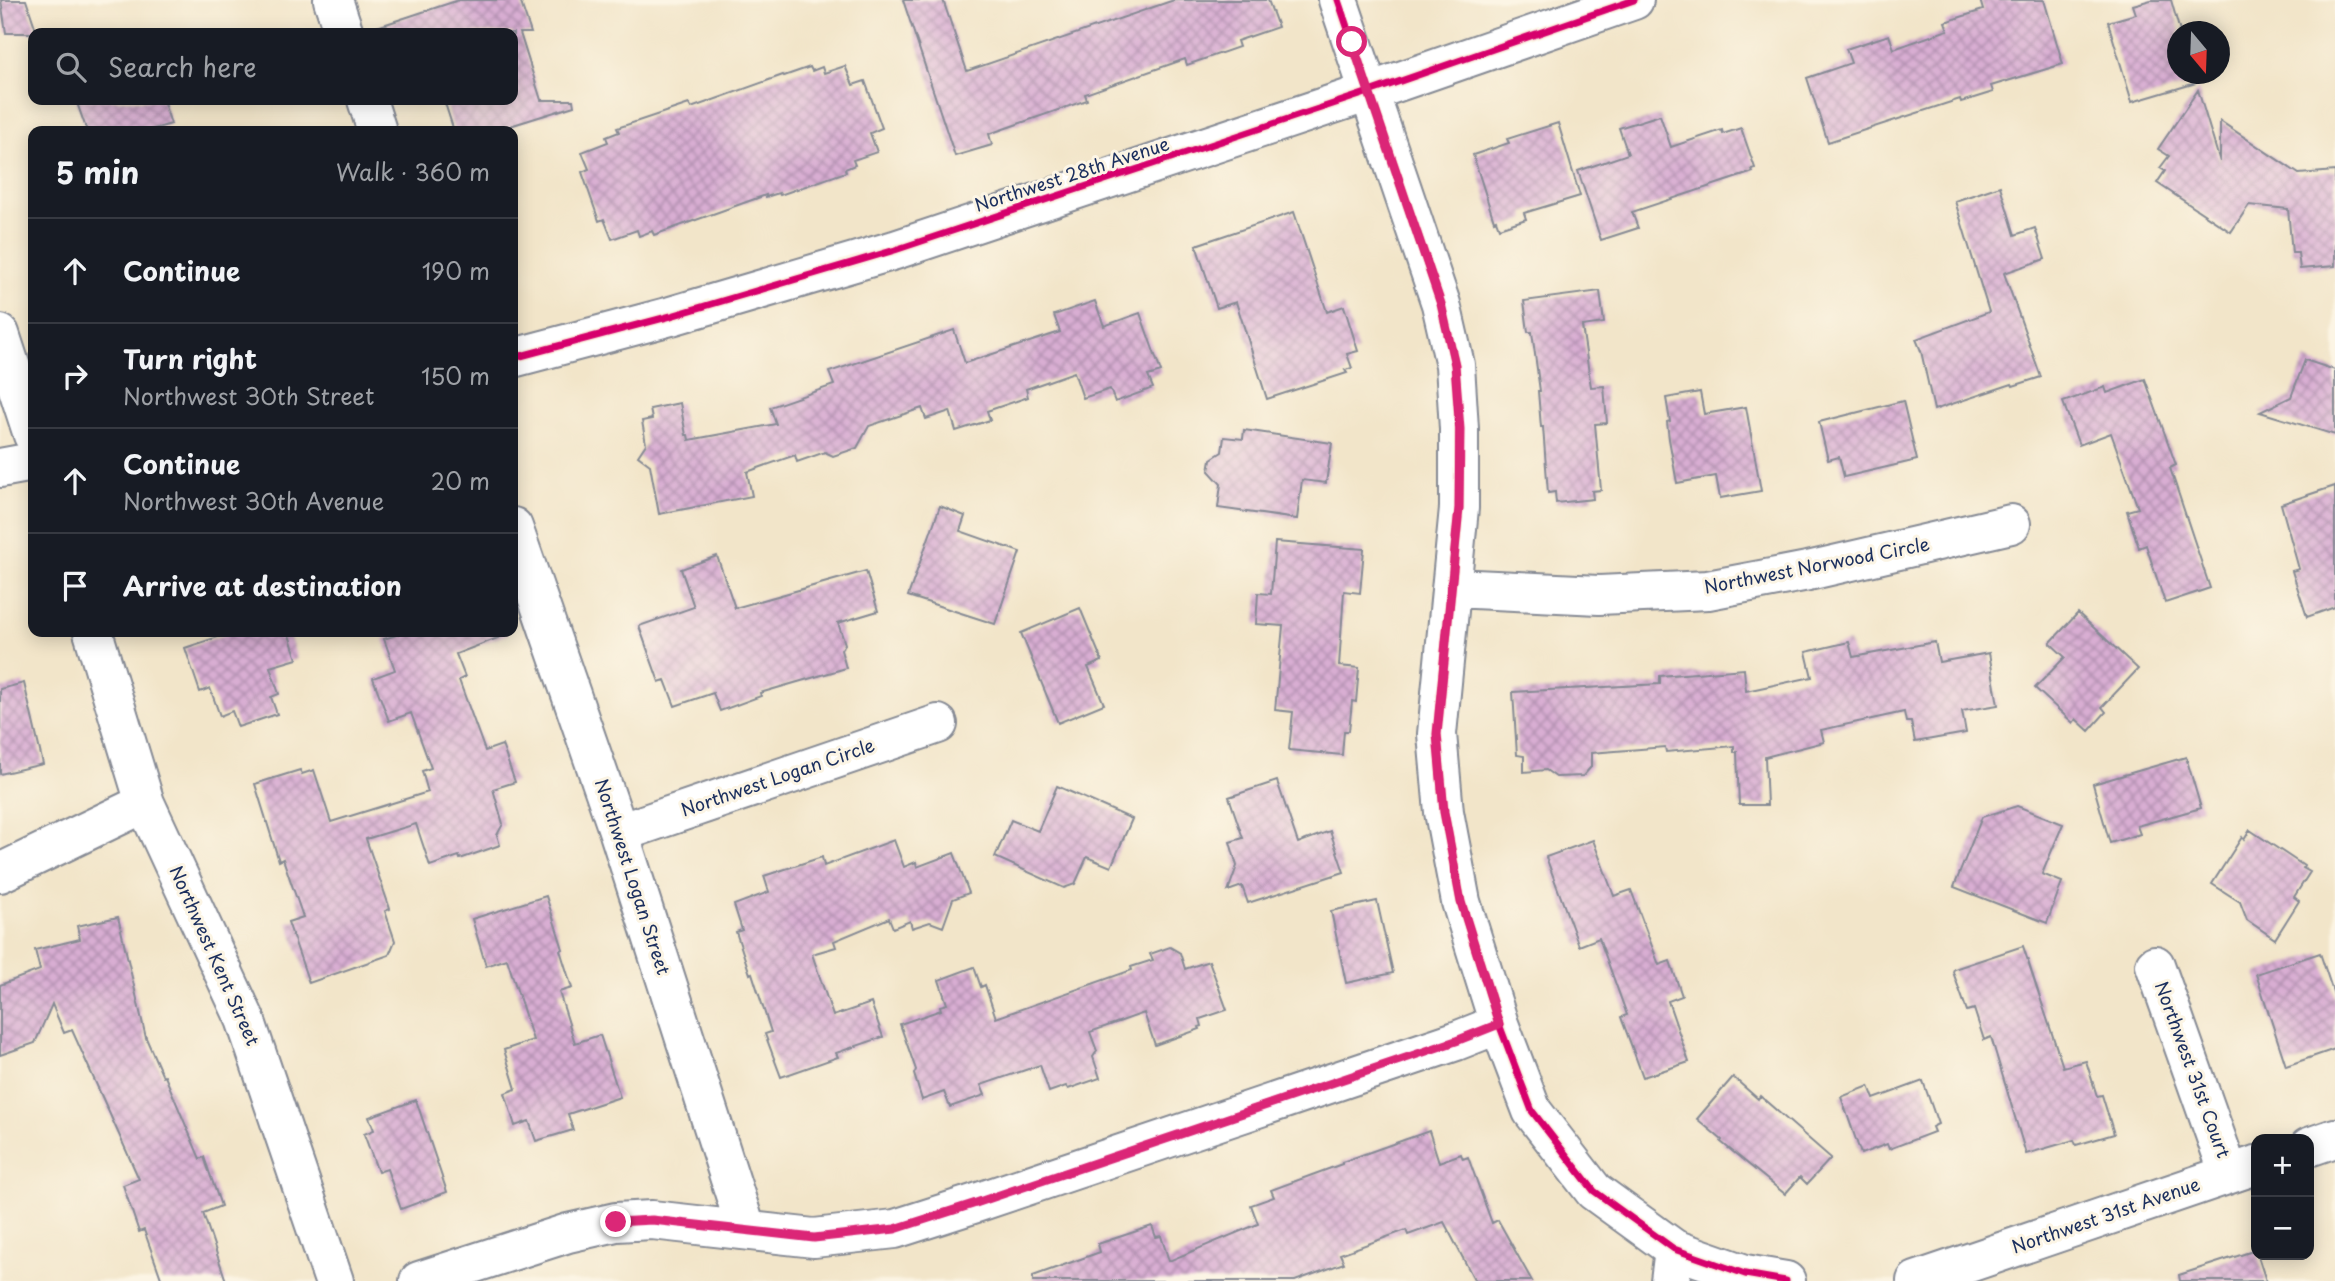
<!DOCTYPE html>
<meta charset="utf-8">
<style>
body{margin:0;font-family:"Playpen Sans",sans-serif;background:#242831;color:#f1f3f6}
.controls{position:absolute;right:21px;bottom:21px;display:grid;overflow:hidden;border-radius:14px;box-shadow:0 4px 18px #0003}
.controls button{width:63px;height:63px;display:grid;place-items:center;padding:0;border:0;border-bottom:2px solid #363941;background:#171b24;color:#f1f3f6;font:35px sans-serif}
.compass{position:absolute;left:2167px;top:21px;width:63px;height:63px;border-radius:50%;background:#171b24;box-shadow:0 4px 18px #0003;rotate:161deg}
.stop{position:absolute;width:21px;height:21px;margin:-16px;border:5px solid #db2777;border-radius:50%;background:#fff}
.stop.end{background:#db2777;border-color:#fff;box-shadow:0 2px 7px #0008}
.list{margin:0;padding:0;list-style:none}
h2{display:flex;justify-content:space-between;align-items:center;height:91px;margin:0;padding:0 28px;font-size:30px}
h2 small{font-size:23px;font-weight:400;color:#9ea1a6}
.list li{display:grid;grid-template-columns:46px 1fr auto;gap:21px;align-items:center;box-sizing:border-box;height:105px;padding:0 28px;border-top:2px solid #363941}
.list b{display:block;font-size:26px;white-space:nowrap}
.list p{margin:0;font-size:23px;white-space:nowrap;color:#9ea1a6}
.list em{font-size:23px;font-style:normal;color:#9ea1a6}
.icon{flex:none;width:38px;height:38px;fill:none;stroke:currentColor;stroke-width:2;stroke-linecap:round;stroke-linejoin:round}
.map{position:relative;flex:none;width:2335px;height:1281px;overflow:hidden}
.search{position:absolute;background:#171b24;box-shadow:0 4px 18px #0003;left:28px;top:28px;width:490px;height:77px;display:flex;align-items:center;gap:18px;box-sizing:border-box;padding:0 24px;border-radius:14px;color:#9ea1a6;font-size:26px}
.panel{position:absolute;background:#171b24;box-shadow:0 4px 18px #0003;left:28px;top:126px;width:490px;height:511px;border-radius:14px}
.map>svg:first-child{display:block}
.building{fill:url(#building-cross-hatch)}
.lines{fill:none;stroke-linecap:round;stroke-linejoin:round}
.minor-casing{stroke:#868a94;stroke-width:42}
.minor{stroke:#fff;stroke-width:38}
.cycleway-casing{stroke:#fcf5e5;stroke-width:11}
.cycleway{stroke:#d6006c;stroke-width:7}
.route{stroke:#db2777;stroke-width:9}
.labels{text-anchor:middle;stroke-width:6;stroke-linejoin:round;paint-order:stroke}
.street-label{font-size:18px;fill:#1b2f5e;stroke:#fcf5e5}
</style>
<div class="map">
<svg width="2335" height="1281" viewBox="0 0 2335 1281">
<defs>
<pattern id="building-cross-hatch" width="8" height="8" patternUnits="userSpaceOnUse" patternTransform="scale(1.75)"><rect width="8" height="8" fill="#d9aed3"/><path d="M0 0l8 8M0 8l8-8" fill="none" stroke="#af8eae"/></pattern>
</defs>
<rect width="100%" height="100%" fill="#fcf5e5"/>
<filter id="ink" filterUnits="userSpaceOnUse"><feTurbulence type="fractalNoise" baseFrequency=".0143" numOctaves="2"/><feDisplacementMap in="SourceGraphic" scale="14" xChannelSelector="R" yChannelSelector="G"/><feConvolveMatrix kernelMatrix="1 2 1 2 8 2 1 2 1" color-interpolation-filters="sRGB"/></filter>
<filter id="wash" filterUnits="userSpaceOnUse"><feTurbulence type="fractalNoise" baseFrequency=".00686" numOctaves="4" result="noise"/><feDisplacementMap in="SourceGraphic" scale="28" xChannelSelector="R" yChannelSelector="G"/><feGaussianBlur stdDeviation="1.57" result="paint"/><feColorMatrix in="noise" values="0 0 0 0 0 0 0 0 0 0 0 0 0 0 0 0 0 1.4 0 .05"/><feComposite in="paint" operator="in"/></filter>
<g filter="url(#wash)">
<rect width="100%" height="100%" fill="#f2e5c9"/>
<g id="blocks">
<path class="building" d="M 1,0 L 26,0 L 37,33 L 6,33 Z
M 459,0 L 520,0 L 531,33 L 520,33 L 541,100 L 573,100 L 574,106 L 494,131 L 454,131 L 444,100 L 513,100 L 513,33 L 375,33 L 374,28 Z
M 903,0 L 943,0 L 967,71 L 1174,0 L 1268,0 L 1278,27 L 1237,41 L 1239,47 L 1187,65 L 1185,59 L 1085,94 L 1087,100 L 989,134 L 992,145 L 955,156 Z
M 1980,0 L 2044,0 L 2063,64 L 1991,86 L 1993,92 L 1961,102 L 1960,99 L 1828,142 L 1807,78 L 1851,63 L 1846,49 L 1889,35 L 1894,49 L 1948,30 L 1945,22 L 1983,10 Z
M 2151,0 L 2171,0 L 2180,32 L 2178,32 L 2178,74 L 2193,74 L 2196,83 L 2132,102 L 2108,22 L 2136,14 L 2133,5 Z
M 845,66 L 853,85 L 865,81 L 882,128 L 870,133 L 877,152 L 853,160 L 855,165 L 845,169 L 846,172 L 780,195 L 779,193 L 766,197 L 766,195 L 654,235 L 652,231 L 639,236 L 637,230 L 612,239 L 604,219 L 599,221 L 582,172 L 589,169 L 582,152 L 608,142 L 606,137 L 619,132 L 617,128 L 689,104 L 691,108 L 783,75 L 784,76 L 810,67 L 812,71 L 822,67 L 824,73 Z
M 2198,90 L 2220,162 L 2220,121 L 2299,174 L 2335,171 L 2335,266 L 2300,269 L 2298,253 L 2292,253 L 2288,209 L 2249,205 L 2231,232 L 2157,183 L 2165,171 L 2160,168 L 2169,156 L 2158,149 Z
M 76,100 L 163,100 L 171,124 L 147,131 L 87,131 Z
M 1660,115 L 1671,147 L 1722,130 L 1723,134 L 1741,128 L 1755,168 L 1752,169 L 1753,172 L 1632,212 L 1638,228 L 1601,240 L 1578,171 L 1628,154 L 1619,128 Z
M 1558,123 L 1580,196 L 1524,213 L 1526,219 L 1499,228 L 1496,220 L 1494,221 L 1473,155 L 1509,143 L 1507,139 Z
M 2000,186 L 2015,235 L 2035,228 L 2045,259 L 2004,273 L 2041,377 L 2013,386 L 2012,384 L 1934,410 L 1921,351 L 1916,339 L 1989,312 L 1955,201 Z
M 1294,212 L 1327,312 L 1344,306 L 1358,351 L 1347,354 L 1352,368 L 1345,370 L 1347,373 L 1267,399 L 1236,302 L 1217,308 L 1196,245 Z
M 1600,291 L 1604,323 L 1582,326 L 1591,387 L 1604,386 L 1607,423 L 1595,424 L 1601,490 L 1592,491 L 1593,499 L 1556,503 L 1555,492 L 1548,493 L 1543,427 L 1541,427 L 1538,391 L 1540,391 L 1532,332 L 1528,332 L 1524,301 Z
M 1095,301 L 1104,326 L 1140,313 L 1161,372 L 1148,376 L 1153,388 L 1115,402 L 1110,389 L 1083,398 L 1074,372 L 1026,389 L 1028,397 L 987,411 L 990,420 L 956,431 L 950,411 L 926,419 L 922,408 L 869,426 L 857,448 L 833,456 L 825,452 L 797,462 L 795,455 L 747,472 L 752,496 L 659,514 L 650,465 L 638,456 L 646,444 L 642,421 L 652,419 L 650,409 L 680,403 L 686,435 L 688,435 L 689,440 L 776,424 L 770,407 L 834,385 L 829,372 L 954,330 L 965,363 L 1060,332 L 1054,315 Z
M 2305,360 L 2335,370 L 2335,435 L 2260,412 L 2291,397 Z
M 2145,379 L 2176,465 L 2170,468 L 2210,588 L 2165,603 L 2146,545 L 2139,548 L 2127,511 L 2138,508 L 2111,433 L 2079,445 L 2063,402 L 2105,387 L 2107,393 Z
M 1700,392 L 1704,414 L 1746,407 L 1761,491 L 1720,498 L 1716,476 L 1677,483 L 1669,439 L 1667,422 L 1670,421 L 1666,398 Z
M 1903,401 L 1917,460 L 1844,477 L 1839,457 L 1828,460 L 1819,422 Z
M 1244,430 L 1332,443 L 1326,483 L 1302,480 L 1297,519 L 1218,508 L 1221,484 L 1209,471 L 1211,459 L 1222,452 L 1224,437 L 1243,439 Z
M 2335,486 L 2335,607 L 2307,617 L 2292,571 L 2299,569 L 2281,504 Z
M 940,506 L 965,516 L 960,531 L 1020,552 L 995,624 L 908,596 Z
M 1275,542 L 1364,549 L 1360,593 L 1344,591 L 1339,666 L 1359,668 L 1356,702 L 1352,701 L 1349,731 L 1344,731 L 1342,755 L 1289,750 L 1293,712 L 1275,710 L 1283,626 L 1256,624 L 1258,593 L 1271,594 Z
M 717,556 L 735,608 L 866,571 L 878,611 L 838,623 L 845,644 L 841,650 L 846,668 L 760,693 L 761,696 L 720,711 L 713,693 L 675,706 L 665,680 L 659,682 L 639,626 L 694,607 L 681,569 Z
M 1080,608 L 1102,661 L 1088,667 L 1104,704 L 1058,723 L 1021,633 Z
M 2078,613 L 2138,669 L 2102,707 L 2106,712 L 2089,731 L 2076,719 L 2073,723 L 2035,688 L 2065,657 L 2050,643 Z
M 233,632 L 288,632 L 297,659 L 270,667 L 279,694 L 271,697 L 277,714 L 238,727 L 232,711 L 220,716 L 210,688 L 200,692 L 185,648 Z
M 405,632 L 508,632 L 508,634 L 456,654 L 465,677 L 459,680 L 485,751 L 502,745 L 515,782 L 493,789 L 503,824 L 497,835 L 500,845 L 460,859 L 459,856 L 430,866 L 416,824 L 366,839 L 390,909 L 385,911 L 395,941 L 389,955 L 309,983 L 288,922 L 303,917 L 283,859 L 279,861 L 255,784 L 300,770 L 302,774 L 314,770 L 331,822 L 428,792 L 422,771 L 431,768 L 411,713 L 389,721 L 373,678 L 395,670 L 384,639 Z
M 1849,642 L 1853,657 L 1935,642 L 1939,662 L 1989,653 L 1998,705 L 1962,711 L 1966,733 L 1915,742 L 1911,722 L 1906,722 L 1904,712 L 1821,730 L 1824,742 L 1765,757 L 1767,805 L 1739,805 L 1737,752 L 1734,752 L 1734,746 L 1666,752 L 1665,747 L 1591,753 L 1591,767 L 1583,776 L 1556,777 L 1546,770 L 1524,772 L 1524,756 L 1517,755 L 1513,692 L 1660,684 L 1660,676 L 1744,669 L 1746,691 L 1812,677 L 1806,652 Z
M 24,683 L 43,764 L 0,774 L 0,689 Z
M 2186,757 L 2201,808 L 2137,826 L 2140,834 L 2110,843 L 2093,784 Z
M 1277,781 L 1298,843 L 1330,831 L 1344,872 L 1248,903 L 1242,886 L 1228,891 L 1237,866 L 1230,842 L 1243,838 L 1229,797 Z
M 1057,786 L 1132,819 L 1111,867 L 1087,857 L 1075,884 L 1064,888 L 995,857 L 1011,820 L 1038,831 Z
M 2017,806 L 2063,824 L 2042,874 L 2062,882 L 2047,923 L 1954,887 L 1982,817 Z
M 2250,830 L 2304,866 L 2303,868 L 2310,872 L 2294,897 L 2299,901 L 2275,939 L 2247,920 L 2240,902 L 2212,884 L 2242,837 L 2244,840 Z
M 894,840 L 904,867 L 916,862 L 917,867 L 954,853 L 969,893 L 953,899 L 943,927 L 930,922 L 912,928 L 910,921 L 893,928 L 889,918 L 834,941 L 836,947 L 812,954 L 833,1016 L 871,1003 L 883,1037 L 836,1053 L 838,1057 L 781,1077 L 765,1034 L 771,1032 L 752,973 L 750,974 L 736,932 L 742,930 L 734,905 L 769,892 L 764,876 L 822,857 L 824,866 Z
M 1593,840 L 1614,896 L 1631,890 L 1659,965 L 1670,961 L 1682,996 L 1668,1001 L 1689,1062 L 1643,1077 L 1621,1017 L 1627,1015 L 1599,938 L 1579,946 L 1546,857 Z
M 546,896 L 563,949 L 560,950 L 572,988 L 559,992 L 575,1043 L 600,1035 L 620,1097 L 568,1114 L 573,1130 L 536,1141 L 529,1121 L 515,1126 L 505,1093 L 516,1089 L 504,1050 L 533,1040 L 507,959 L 486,966 L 472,919 Z
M 1377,901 L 1393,973 L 1346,983 L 1331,911 Z
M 118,917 L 146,1038 L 163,1077 L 165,1076 L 200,1159 L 204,1157 L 221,1206 L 203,1213 L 226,1281 L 162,1281 L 144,1230 L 139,1232 L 123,1185 L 139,1179 L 72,1030 L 64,1033 L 52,1004 L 35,1043 L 0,1055 L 0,985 L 40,970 L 35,950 L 80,939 L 77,926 Z
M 2023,946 L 2063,1067 L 2086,1061 L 2097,1096 L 2102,1095 L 2114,1134 L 2076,1145 L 2074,1140 L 2026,1154 L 1991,1037 L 1984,1040 L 1974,1009 L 1967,1011 L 1953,972 L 1954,969 Z
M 1170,947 L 1180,953 L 1185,969 L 1209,961 L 1227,1010 L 1200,1019 L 1202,1026 L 1199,1027 L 1200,1029 L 1155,1045 L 1144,1013 L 1090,1032 L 1097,1051 L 1093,1057 L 1100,1078 L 1068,1089 L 1066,1086 L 1049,1092 L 1040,1065 L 981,1085 L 985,1095 L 950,1107 L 944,1092 L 922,1100 L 914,1074 L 916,1070 L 900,1024 L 941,1010 L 940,1006 L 947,1004 L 939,980 L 974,967 L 981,987 L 985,985 L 996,1018 L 1132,970 L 1131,967 L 1153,960 L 1150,954 Z
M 2320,953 L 2335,998 L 2335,1049 L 2286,1066 L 2256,974 Z
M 1733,1077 L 1758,1099 L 1760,1096 L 1831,1158 L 1807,1184 L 1800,1177 L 1785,1194 L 1721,1142 L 1722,1140 L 1697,1119 Z
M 1923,1081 L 1938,1124 L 1932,1127 L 1934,1132 L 1889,1149 L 1887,1144 L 1861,1154 L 1841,1097 L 1869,1086 L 1874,1099 Z
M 416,1100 L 447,1192 L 401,1209 L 387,1169 L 378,1172 L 364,1134 L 374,1130 L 369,1117 Z
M 1429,1131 L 1439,1162 L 1461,1154 L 1463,1159 L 1468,1157 L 1492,1223 L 1498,1220 L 1532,1281 L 1475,1281 L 1444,1222 L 1408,1235 L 1406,1230 L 1340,1254 L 1344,1263 L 1295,1281 L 1033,1281 L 1033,1276 L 1100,1252 L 1098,1244 L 1152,1226 L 1156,1237 L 1161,1236 L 1169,1261 L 1258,1224 L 1251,1205 L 1274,1197 L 1271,1190 L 1342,1164 L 1342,1162 Z
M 2256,1250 L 2266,1281 L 2180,1281 L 2179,1275 Z"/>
</g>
</g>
<g filter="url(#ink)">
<use href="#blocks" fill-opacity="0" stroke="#868a94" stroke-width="2"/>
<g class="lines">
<g class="minor-casing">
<path id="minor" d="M 333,0 L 344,33
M 1338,0 L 1441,304 L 1455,365 L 1459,429 L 1459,508 L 1437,734 L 1444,812 L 1461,902 L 1499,1024 L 1532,1111 L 1594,1191 L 1674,1249 L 1745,1274 L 1786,1281
M 367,100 L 377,131
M 0,334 L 33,435
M 513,358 L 671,316 L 895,250 L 1369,92 L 1634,0
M 0,468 L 33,462
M 513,527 L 619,833 L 746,1229
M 1453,588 L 1599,595 L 1708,590 L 1808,571 L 2011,524
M 93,632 L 145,803 L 245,1019 L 334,1281
M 619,833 L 938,724
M 0,873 L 145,803
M 2155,965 L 2229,1174
M 2309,1147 L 2335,1138
M 419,1281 L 568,1233 L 616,1222 L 652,1220 L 814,1238 L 895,1229 L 973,1204 L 1456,1041 L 1499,1024
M 1670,1281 L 1674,1249
M 1916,1281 L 2256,1165"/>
</g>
<use href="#minor" class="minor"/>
<g class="cycleway-casing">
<path id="cycleway" d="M 1338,0 L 1441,304 L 1455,365 L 1459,429 L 1459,508 L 1437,734 L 1444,812 L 1461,902 L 1499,1024 L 1532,1111 L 1594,1191 L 1674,1249 L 1745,1274 L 1786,1281
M 513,358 L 671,316 L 895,250 L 1369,92 L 1634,0"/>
</g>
<use href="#cycleway" class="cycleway"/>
</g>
</g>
<g class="lines" filter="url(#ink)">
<path class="route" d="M 616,1222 L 652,1220 L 814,1238 L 895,1229 L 973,1204 L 1456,1041 L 1499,1024 L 1461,902 L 1444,812 L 1437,734 L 1459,508 L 1460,429 L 1455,365 L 1441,304 L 1352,42"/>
</g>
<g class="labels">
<g class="street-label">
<text transform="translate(1072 175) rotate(-18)" y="6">Northwest 28th Avenue</text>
<text transform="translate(1817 566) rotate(-11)" y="6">Northwest Norwood Circle</text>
<text transform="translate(778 778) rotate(-19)" y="6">Northwest Logan Circle</text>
<text transform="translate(632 877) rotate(72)" y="6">Northwest Logan Street</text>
<text transform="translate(214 956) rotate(66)" y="6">Northwest Kent Street</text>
<text transform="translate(2192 1070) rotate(70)" y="6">Northwest 31st Court</text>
<text transform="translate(2106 1216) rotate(-19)" y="6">Northwest 31st Avenue</text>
</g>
</g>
</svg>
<div class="controls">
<button>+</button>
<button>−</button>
</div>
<svg class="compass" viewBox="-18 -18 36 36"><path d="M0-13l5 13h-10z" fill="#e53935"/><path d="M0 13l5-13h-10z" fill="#9ea1a6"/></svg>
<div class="stop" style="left:1352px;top:42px"></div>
<div class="stop end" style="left:616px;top:1222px"></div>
<div class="search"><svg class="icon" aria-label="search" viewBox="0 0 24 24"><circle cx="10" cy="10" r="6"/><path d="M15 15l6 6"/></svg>Search here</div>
<section class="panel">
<h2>5 min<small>Walk · 360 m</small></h2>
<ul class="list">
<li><svg class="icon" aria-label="ahead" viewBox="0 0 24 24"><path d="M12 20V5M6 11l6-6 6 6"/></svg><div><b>Continue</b></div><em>190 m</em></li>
<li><svg class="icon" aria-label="right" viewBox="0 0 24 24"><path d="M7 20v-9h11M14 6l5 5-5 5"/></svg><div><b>Turn right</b><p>Northwest 30th Street</p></div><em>150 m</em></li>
<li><svg class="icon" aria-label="ahead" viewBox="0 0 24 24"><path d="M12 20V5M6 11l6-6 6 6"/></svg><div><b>Continue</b><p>Northwest 30th Avenue</p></div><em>20 m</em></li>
<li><svg class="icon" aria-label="arrive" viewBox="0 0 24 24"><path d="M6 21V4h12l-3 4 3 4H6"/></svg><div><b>Arrive at destination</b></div></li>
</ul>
</section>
</div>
